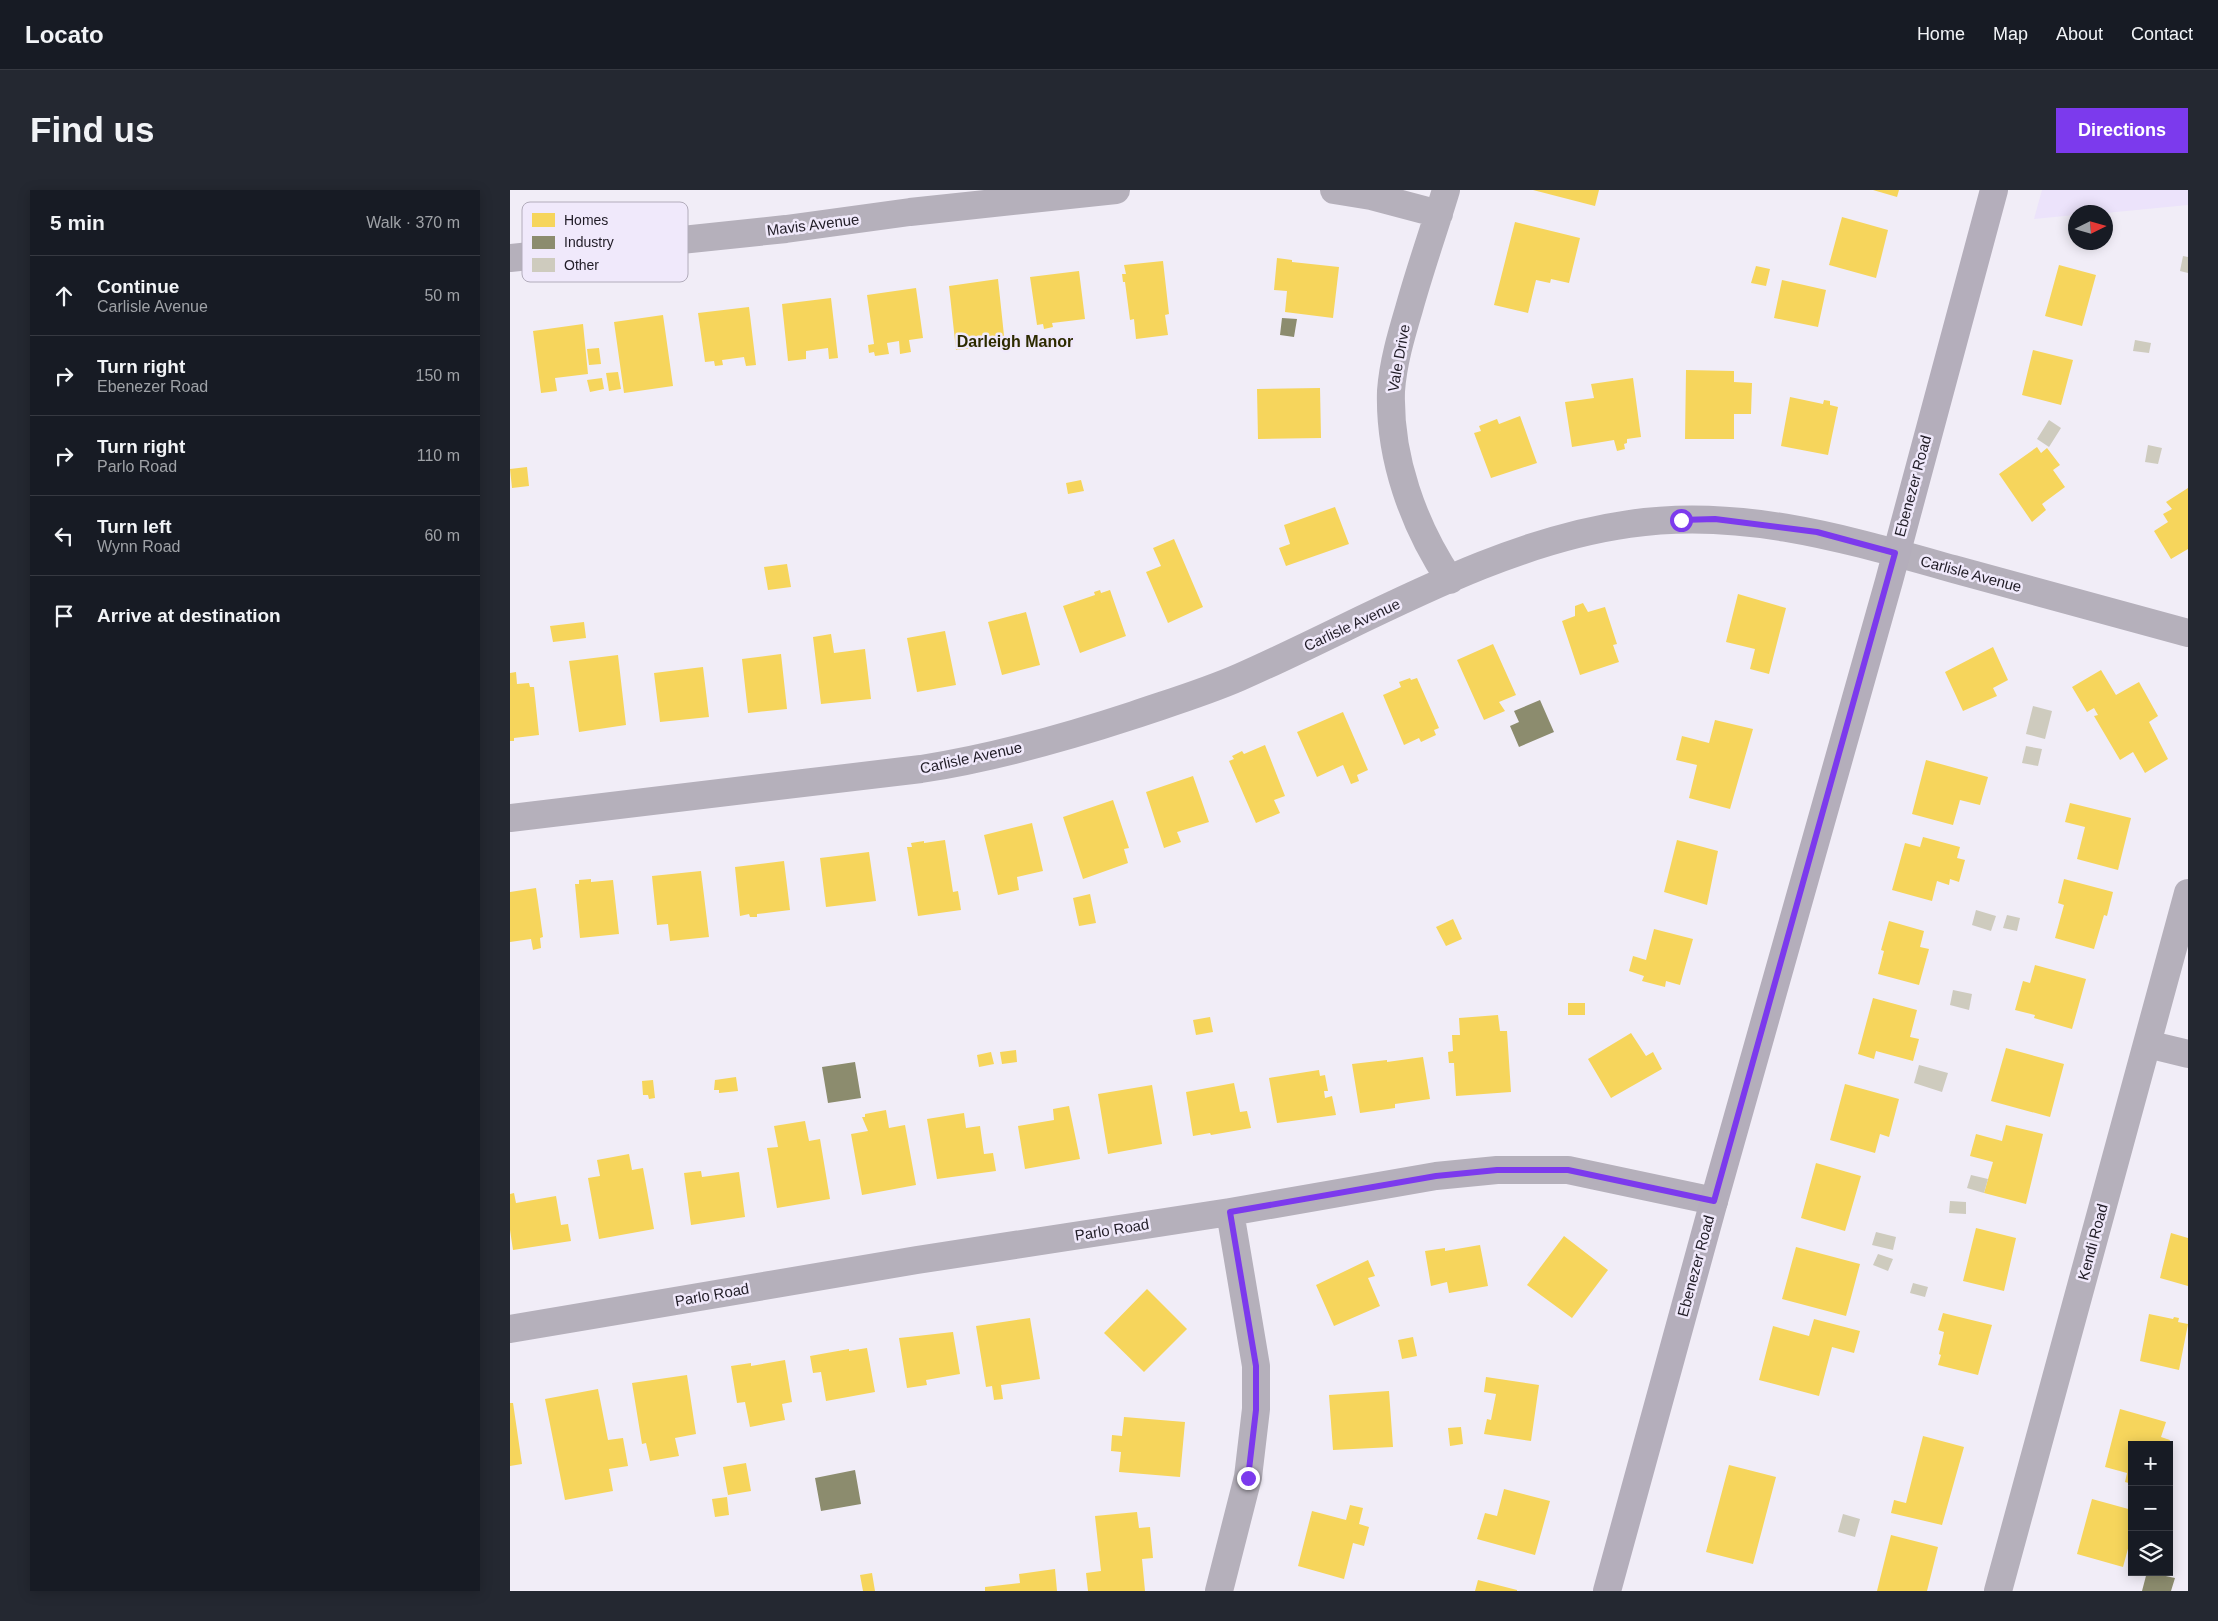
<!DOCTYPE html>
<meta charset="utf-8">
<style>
body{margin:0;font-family:Helvetica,sans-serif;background:#242831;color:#f1f3f6}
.controls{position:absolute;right:15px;bottom:15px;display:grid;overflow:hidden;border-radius:0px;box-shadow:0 2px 12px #0003}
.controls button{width:45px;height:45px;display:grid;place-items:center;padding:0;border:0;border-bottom:1px solid #363941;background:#171b24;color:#f1f3f6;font:25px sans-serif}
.compass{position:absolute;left:1558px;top:15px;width:45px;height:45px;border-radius:50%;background:#171b24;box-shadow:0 2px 12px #0003;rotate:85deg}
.stop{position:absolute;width:15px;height:15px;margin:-11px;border:4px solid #7c3aed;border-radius:50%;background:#fff}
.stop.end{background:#7c3aed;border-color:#fff;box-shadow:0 1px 5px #0008}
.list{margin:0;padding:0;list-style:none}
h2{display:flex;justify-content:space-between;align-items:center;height:65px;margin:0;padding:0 20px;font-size:21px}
h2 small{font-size:16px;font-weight:400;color:#9ea1a6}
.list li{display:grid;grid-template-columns:32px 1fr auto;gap:15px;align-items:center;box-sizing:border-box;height:80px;padding:0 20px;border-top:1px solid #363941}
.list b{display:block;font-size:19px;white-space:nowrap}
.list p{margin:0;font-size:16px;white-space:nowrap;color:#9ea1a6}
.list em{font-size:16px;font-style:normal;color:#9ea1a6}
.icon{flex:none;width:28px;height:28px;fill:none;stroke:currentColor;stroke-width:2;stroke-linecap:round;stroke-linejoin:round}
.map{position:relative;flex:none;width:1678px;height:1401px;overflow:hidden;border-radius:0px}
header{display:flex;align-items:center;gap:30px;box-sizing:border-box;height:70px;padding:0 25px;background:#171b24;border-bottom:1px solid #363941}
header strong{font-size:24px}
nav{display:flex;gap:28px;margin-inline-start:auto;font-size:18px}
.intro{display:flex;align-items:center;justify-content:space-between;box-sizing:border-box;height:120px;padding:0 30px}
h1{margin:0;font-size:35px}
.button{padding:12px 22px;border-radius:0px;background:#7c3aed;color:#fff;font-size:18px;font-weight:700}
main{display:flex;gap:30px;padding:0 30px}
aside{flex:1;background:#171b24;border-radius:0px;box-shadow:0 2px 12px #0003}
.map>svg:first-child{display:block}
.built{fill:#ece3fb}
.homes{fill:#f6d55c}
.industry{fill:#8c8c6e}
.building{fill:#cecbbe}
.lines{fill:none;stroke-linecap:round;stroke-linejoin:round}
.street{stroke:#b5b0bb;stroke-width:28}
.secondary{stroke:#b4aebb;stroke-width:28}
.route{stroke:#7c3aed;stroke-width:6}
.labels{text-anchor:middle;stroke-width:5;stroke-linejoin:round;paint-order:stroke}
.street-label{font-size:15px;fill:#201c26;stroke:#f0e9fb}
.neighbourhood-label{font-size:16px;font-weight:bold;fill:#2d2a00;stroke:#f0e9fb}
.key{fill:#f0e9fb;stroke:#b2acbb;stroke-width:1}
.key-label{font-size:14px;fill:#201c26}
</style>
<header>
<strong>Locato</strong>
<nav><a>Home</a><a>Map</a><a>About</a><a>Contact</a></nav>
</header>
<div class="intro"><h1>Find us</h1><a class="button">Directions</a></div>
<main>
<aside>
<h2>5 min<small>Walk · 370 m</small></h2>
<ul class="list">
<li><svg class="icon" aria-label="ahead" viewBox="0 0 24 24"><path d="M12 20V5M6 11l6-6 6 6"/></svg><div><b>Continue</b><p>Carlisle Avenue</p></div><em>50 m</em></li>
<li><svg class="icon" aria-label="right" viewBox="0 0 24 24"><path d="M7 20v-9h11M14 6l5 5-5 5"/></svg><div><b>Turn right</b><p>Ebenezer Road</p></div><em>150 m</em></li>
<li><svg class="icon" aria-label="right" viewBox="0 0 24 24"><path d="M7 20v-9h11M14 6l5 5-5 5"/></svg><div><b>Turn right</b><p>Parlo Road</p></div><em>110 m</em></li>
<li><svg class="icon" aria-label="left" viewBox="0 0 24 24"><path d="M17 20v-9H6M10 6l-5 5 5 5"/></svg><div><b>Turn left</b><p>Wynn Road</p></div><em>60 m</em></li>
<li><svg class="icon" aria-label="arrive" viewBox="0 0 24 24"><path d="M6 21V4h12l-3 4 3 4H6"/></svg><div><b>Arrive at destination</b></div></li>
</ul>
</aside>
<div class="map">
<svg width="1678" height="1401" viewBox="0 0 1678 1401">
<rect width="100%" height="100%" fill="#f1edf7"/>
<path class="built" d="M 1532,0 L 1678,0 L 1678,15 L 1596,23 L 1566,22 L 1565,25 L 1524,29 Z"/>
<path class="homes" d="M 1023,0 L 1089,0 L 1085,16 Z
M 1363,0 L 1389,0 L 1387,7 Z
M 1332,27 L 1378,40 L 1366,88 L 1319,75 Z
M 1005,32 L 1070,48 L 1059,93 L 1041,89 L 1040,93 L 1026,90 L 1018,123 L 984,115 Z
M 767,68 L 782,70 L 782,72 L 829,77 L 823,128 L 775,122 L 777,101 L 764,100 Z
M 653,71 L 659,124 L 655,125 L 658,145 L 626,149 L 624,129 L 620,130 L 615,92 L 613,92 L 612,84 L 616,84 L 614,75 Z
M 1549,75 L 1586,85 L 1572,136 L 1535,126 Z
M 1246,76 L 1260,79 L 1256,96 L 1241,93 Z
M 569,81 L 575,129 L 542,133 L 543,137 L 534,139 L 533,134 L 527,135 L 520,87 Z
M 488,89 L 495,155 L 446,160 L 439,96 Z
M 1272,90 L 1316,100 L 1308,137 L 1264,128 Z
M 406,98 L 413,148 L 399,150 L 401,162 L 390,164 L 389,151 L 377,153 L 379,164 L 365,166 L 364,162 L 359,163 L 358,155 L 364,154 L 357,105 Z
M 321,108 L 328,168 L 319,169 L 318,158 L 296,161 L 296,169 L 278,171 L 272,114 Z
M 239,117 L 246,175 L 236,176 L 234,167 L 212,170 L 213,175 L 205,176 L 204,171 L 195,172 L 188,123 Z
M 153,125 L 163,196 L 114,203 L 104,132 Z
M 73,134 L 78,184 L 45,188 L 47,201 L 31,203 L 23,141 Z
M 89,158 L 91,174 L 79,175 L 77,159 Z
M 1523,160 L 1563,170 L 1551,215 L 1512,205 Z
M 1176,180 L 1224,181 L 1224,192 L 1242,193 L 1241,224 L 1224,224 L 1224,249 L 1175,249 Z
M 108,182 L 111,199 L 99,201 L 96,183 Z
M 92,188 L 94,199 L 80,202 L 77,190 Z
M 1123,188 L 1131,247 L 1117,249 L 1117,253 L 1114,254 L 1115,259 L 1107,261 L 1104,250 L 1062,257 L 1055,212 L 1084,208 L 1081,194 Z
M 810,198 L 811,248 L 748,249 L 747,199 Z
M 1280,207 L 1313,214 L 1314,210 L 1320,211 L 1320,215 L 1328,217 L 1318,265 L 1271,256 Z
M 1010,226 L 1027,273 L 981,288 L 964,243 L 971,241 L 969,236 L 987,229 L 989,234 Z
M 1527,257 L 1531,263 L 1537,258 L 1550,275 L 1543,280 L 1555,297 L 1532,314 L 1536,320 L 1522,332 L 1489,284 Z
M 17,277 L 19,296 L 2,298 L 0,279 Z
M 571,290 L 574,301 L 558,304 L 556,293 Z
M 1678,298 L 1678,359 L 1661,369 L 1644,341 L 1658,332 L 1653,324 L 1662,319 L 1656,312 Z
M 825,317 L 839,354 L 776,376 L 769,358 L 780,354 L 774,335 Z
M 664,349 L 693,417 L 658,433 L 636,382 L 651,376 L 643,358 Z
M 277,374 L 281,397 L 258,400 L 254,377 Z
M 590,400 L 591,403 L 600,400 L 616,446 L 570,463 L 553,416 L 585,405 L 584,402 Z
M 1228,404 L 1276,418 L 1259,484 L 1240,479 L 1245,459 L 1216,452 Z
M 1073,413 L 1078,422 L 1095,417 L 1107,454 L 1103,455 L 1109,472 L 1070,485 L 1052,431 L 1065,426 L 1065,416 Z
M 516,422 L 530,475 L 492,485 L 478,432 Z
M 74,432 L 76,448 L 43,452 L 40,436 Z
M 435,441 L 446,495 L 407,502 L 397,448 Z
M 321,444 L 324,463 L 355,459 L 361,509 L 311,514 L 303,447 Z
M 983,454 L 1006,505 L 989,512 L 995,521 L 974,530 L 947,470 Z
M 1483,457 L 1498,490 L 1483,498 L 1487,506 L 1453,521 L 1435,482 Z
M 271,464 L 277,519 L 238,523 L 232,469 Z
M 108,465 L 116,535 L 69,542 L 59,471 Z
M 193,477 L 199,527 L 150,532 L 144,483 Z
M 1591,480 L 1606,505 L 1629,492 L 1648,526 L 1639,532 L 1658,569 L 1635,583 L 1623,562 L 1610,570 L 1584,526 L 1588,525 L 1584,518 L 1577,522 L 1562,497 Z
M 6,482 L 7,494 L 19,493 L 20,497 L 24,497 L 29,545 L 4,548 L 4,551 L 0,551 L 0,483 Z
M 900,488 L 901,490 L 907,488 L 929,538 L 924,540 L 926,545 L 911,552 L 909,548 L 894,555 L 873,505 L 891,497 L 889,492 Z
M 833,522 L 858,580 L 847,585 L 849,591 L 841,594 L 833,575 L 807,587 L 787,542 Z
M 1205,530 L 1243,539 L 1220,619 L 1179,608 L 1187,575 L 1166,570 L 1172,546 L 1199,553 Z
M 755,555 L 775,606 L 764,610 L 770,623 L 746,633 L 719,571 L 724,569 L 722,566 L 732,561 L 734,564 Z
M 1416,570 L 1478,587 L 1470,615 L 1450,610 L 1443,635 L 1402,624 Z
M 683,586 L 699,632 L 667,642 L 671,652 L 654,658 L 636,602 Z
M 603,610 L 619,658 L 614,659 L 618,673 L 573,689 L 553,627 Z
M 1560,613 L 1621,628 L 1608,680 L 1567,669 L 1575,637 L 1555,632 Z
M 522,633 L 533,681 L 507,687 L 509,700 L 488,705 L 474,645 Z
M 1413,647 L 1450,657 L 1447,668 L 1455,670 L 1449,692 L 1440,689 L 1439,695 L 1427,691 L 1422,711 L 1382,700 L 1395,653 L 1410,657 Z
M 435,650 L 443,702 L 448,701 L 451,720 L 408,726 L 397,657 L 402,657 L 401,653 L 414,651 L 414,653 Z
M 1167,650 L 1208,661 L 1197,715 L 1154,702 Z
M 359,662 L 366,711 L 316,717 L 310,668 Z
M 274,671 L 280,720 L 247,724 L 247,727 L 240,727 L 239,724 L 230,726 L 225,677 Z
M 191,681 L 199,747 L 160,751 L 158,734 L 147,735 L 142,686 Z
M 81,689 L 81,692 L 103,690 L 109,744 L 70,748 L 65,694 L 69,694 L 69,690 Z
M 1554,689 L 1603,702 L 1597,726 L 1594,725 L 1584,759 L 1545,748 L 1554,715 L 1548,713 Z
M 26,698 L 33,747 L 30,748 L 31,758 L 23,760 L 21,749 L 0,752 L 0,702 Z
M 580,704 L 586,733 L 569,736 L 563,708 Z
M 943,729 L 952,749 L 936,756 L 926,737 Z
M 1379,731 L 1414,741 L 1410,757 L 1419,759 L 1409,795 L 1368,784 L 1374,761 L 1371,760 Z
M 1144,739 L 1183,749 L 1170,795 L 1156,791 L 1155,797 L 1132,791 L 1134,786 L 1119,781 L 1123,766 L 1136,770 Z
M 1525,775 L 1576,789 L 1562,839 L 1524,828 L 1525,825 L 1505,820 L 1513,791 L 1520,793 Z
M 1363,808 L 1407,820 L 1400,847 L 1409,849 L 1403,871 L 1366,861 L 1364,869 L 1348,864 Z
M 1058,813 L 1075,813 L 1075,825 L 1058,825 Z
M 988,825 L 990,841 L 997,841 L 1001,902 L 946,906 L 944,873 L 939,873 L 938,862 L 943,861 L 942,845 L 950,845 L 949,828 Z
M 700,827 L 703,842 L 686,845 L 683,830 Z
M 1121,843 L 1136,866 L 1143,862 L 1152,879 L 1101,908 L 1078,869 Z
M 1496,858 L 1554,874 L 1540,927 L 1481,911 Z
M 506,860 L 507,872 L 492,874 L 490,862 Z
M 481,862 L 484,874 L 469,877 L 467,865 Z
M 913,867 L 920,909 L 885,914 L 885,918 L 850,923 L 842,874 L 877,870 L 877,872 Z
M 809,880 L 810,886 L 815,885 L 818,901 L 814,901 L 815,908 L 822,906 L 826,925 L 767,933 L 759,888 Z
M 226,887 L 228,901 L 209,903 L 209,900 L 204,900 L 205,890 Z
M 143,890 L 145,908 L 139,909 L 138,905 L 133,905 L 132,891 Z
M 724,893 L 730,922 L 737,921 L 741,938 L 701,945 L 700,943 L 683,946 L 676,902 Z
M 1335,894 L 1389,909 L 1379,947 L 1370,944 L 1365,963 L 1320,950 Z
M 642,895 L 652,954 L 598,964 L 588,904 Z
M 559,916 L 570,969 L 515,979 L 508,936 L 544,930 L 543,919 Z
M 376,920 L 379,938 L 395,935 L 406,995 L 352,1005 L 341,944 L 358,941 L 352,927 L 355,927 L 355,924 Z
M 454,923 L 456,938 L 470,936 L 474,964 L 483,963 L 486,981 L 427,989 L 417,929 Z
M 295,931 L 299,951 L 310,949 L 320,1009 L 267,1018 L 257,958 L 268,957 L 264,936 Z
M 1496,935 L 1533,944 L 1516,1014 L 1474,1003 L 1483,972 L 1460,966 L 1466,944 L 1492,951 Z
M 119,964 L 122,980 L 133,978 L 144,1039 L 89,1049 L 78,988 L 90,986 L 87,970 Z
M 1306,973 L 1351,986 L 1335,1041 L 1291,1028 Z
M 191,981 L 192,987 L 229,982 L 235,1027 L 181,1035 L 174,983 Z
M 4,1003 L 6,1013 L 46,1006 L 51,1035 L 58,1034 L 61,1051 L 3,1060 L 0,1040 L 0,1004 Z
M 1466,1038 L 1506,1048 L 1494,1101 L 1453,1091 Z
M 1661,1043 L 1678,1048 L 1678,1096 L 1650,1088 Z
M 1054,1046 L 1098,1080 L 1062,1128 L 1017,1095 Z
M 970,1055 L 978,1096 L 939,1103 L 937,1092 L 921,1096 L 915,1061 L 935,1058 L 935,1061 Z
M 1286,1057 L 1350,1074 L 1336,1126 L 1272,1109 Z
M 858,1070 L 865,1086 L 858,1088 L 870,1116 L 824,1136 L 806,1095 Z
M 637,1099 L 677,1139 L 634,1182 L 594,1143 Z
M 1433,1123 L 1482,1135 L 1468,1185 L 1428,1175 L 1431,1165 L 1429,1164 L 1434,1142 L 1428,1140 Z
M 1639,1124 L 1663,1129 L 1664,1127 L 1669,1128 L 1668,1132 L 1678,1134 L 1669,1180 L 1630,1171 Z
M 520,1128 L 530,1189 L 491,1195 L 493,1209 L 484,1210 L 482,1196 L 476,1197 L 466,1136 Z
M 1304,1129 L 1350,1141 L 1344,1163 L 1322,1157 L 1309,1206 L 1249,1190 L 1263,1136 L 1299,1146 Z
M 443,1142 L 450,1184 L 416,1190 L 417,1195 L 397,1198 L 389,1148 Z
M 903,1147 L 907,1166 L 892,1169 L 888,1150 Z
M 357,1158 L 365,1202 L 316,1211 L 311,1182 L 303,1183 L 300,1166 L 339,1159 L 339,1161 Z
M 275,1170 L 282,1212 L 272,1214 L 275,1230 L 240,1237 L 235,1212 L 227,1213 L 221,1176 L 241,1173 L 241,1176 Z
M 177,1185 L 186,1244 L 165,1248 L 169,1266 L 140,1271 L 136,1253 L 132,1254 L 122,1193 Z
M 976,1187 L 1029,1195 L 1021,1251 L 974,1244 L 977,1229 L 981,1230 L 986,1204 L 974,1202 Z
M 88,1199 L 98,1250 L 113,1248 L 118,1276 L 99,1279 L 103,1301 L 55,1310 L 35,1209 Z
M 879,1201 L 883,1257 L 823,1260 L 819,1205 Z
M 0,1213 L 3,1213 L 12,1274 L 0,1276 Z
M 1610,1219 L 1656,1232 L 1651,1247 L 1660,1250 L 1659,1255 L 1622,1255 L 1622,1294 L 1615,1292 L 1617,1283 L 1595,1277 Z
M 614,1227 L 675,1232 L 670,1287 L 609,1282 L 611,1262 L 601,1261 L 602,1245 L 612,1246 Z
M 951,1237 L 953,1254 L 940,1256 L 938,1238 Z
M 1413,1246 L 1454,1257 L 1432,1335 L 1381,1323 L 1384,1310 L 1396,1313 Z
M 236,1273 L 241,1301 L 218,1305 L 213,1277 Z
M 1219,1275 L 1266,1287 L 1243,1374 L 1196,1362 Z
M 994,1299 L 1040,1311 L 1025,1365 L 967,1349 L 975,1323 L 987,1326 Z
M 217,1307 L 219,1325 L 205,1327 L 202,1309 Z
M 1582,1309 L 1622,1320 L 1622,1344 L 1613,1377 L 1567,1364 Z
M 840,1315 L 853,1318 L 849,1334 L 859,1337 L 854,1356 L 843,1353 L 834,1389 L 788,1376 L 802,1321 L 836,1330 Z
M 627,1322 L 629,1338 L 640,1337 L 643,1368 L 632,1369 L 635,1401 L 578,1401 L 576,1383 L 591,1381 L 585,1326 Z
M 1381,1345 L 1428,1357 L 1417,1401 L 1367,1401 Z
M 545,1379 L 547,1401 L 475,1401 L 475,1397 L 510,1393 L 509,1384 Z
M 362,1383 L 365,1401 L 353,1401 L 350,1385 Z
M 968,1390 L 1007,1400 L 1007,1401 L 965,1401 Z"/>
<path class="industry" d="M 772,128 L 787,129 L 784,147 L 770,145 Z
M 1030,510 L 1044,542 L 1009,557 L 1000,536 L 1009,532 L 1004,521 Z
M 345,872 L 351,908 L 318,913 L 312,877 Z
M 345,1280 L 351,1314 L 311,1321 L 305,1288 Z
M 1637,1382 L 1665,1388 L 1661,1401 L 1632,1401 Z"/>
<path class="building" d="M 1673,66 L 1678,67 L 1678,83 L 1670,81 Z
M 1625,150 L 1641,153 L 1639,163 L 1623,161 Z
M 1539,230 L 1551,238 L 1539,257 L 1527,249 Z
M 1638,255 L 1652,258 L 1648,274 L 1635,272 Z
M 1523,516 L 1542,521 L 1535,549 L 1516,544 Z
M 1516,556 L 1532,559 L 1528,576 L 1512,573 Z
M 1466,720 L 1486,726 L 1481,741 L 1462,735 Z
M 1497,725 L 1510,728 L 1507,741 L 1493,738 Z
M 1443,800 L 1462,804 L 1459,820 L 1440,815 Z
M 1409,875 L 1438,883 L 1432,902 L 1404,893 Z
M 1461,985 L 1478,989 L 1474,1003 L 1457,998 Z
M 1440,1011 L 1456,1012 L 1456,1024 L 1439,1023 Z
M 1366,1042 L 1386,1047 L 1383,1060 L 1362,1055 Z
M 1368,1064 L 1383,1069 L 1378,1081 L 1363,1075 Z
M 1403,1093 L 1418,1097 L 1415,1107 L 1400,1103 Z
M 1333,1324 L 1350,1329 L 1345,1347 L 1328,1342 Z"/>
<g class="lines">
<path class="street" d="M 824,0 L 861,6 L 929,24
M 936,0 C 924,40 910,79 899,119 C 891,146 883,173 881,201 C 879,267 903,335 940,390
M 0,68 L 276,39 L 400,22 L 606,0
M 0,628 L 411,579 C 483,568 554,548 624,525 C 659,513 696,502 730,487 C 855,432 984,353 1119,334 C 1232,317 1339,350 1447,380 C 1524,401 1601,422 1678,443
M 1637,854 L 1678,864
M 0,1139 L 407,1070 L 720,1022 L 926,986 L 987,980 L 1058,980 L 1204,1011
M 709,1401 L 738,1287 L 746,1219 L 746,1176 L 720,1022
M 1488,1401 L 1678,703"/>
<path class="secondary" d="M 1097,1401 L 1204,1011 L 1379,391 L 1484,0"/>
</g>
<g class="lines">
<path class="route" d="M 738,1288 L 746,1220 L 746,1176 L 720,1022 L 926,986 L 987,980 L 1058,980 L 1204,1011 L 1385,363 L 1307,342 L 1205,329 L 1171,330"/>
</g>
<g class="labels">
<g class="street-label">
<text transform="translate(303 35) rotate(-7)" y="5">Mavis Avenue</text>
<text transform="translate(889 168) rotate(-80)" y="5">Vale Drive</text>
<text transform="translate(1403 296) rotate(-75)" y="5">Ebenezer Road</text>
<text transform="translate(1461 384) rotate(15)" y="5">Carlisle Avenue</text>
<text transform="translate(842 435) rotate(-25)" y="5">Carlisle Avenue</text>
<text transform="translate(461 568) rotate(-12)" y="5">Carlisle Avenue</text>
<text transform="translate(602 1040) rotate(-9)" y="5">Parlo Road</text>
<text transform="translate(1583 1052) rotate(-75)" y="5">Kendi Road</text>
<text transform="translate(1186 1076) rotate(-75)" y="5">Ebenezer Road</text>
<text transform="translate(202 1105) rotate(-10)" y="5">Parlo Road</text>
</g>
<g class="neighbourhood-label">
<text x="505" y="157">Darleigh Manor</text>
</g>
</g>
<rect x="12" y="12" width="166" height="80" rx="8" class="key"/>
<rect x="22" y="23" width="23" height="14" fill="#f6d55c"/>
<rect x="22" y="46" width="23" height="13" fill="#8c8c6e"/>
<rect x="22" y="68" width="23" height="14" fill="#cecbbe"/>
<g class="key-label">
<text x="54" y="35">Homes</text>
<text x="54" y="57">Industry</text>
<text x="54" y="80">Other</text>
</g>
</svg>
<div class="controls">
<button>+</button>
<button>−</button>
<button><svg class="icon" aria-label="layers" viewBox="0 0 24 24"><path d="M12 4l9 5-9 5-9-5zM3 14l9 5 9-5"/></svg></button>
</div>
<svg class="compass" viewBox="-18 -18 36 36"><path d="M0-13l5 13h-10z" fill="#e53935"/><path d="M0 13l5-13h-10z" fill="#9ea1a6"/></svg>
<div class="stop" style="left:1171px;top:330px"></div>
<div class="stop end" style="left:738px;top:1288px"></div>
</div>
</main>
